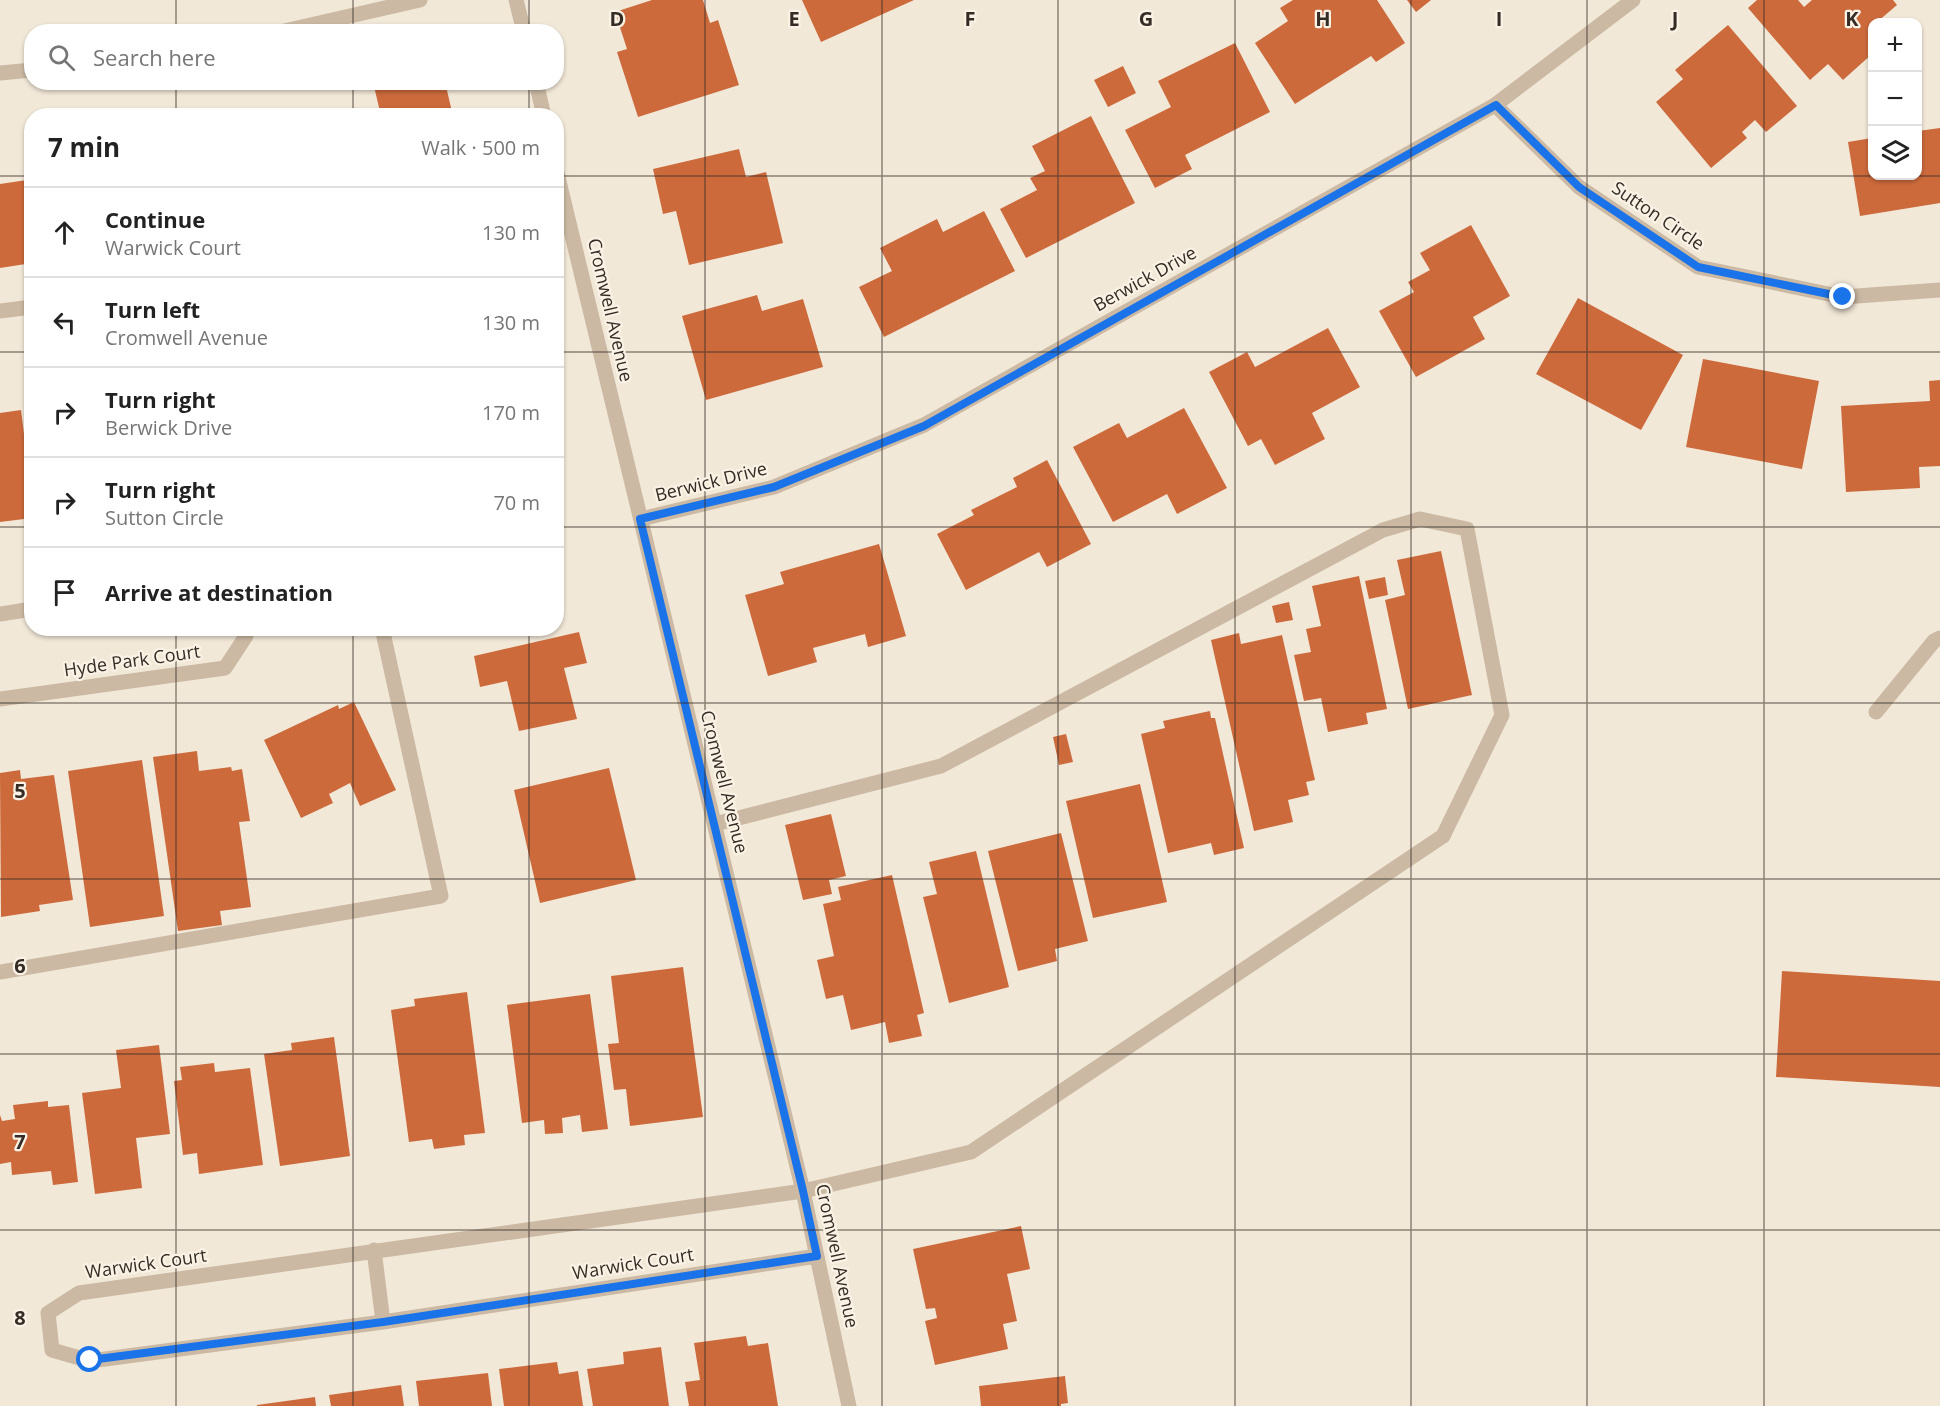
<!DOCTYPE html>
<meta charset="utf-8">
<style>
body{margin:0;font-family:"Open Sans",sans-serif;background:#f6f6f6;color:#222}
.controls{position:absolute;right:18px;top:18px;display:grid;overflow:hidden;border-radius:12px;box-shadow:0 2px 4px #0004}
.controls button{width:54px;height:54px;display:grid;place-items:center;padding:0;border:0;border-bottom:2px solid #e0e0e0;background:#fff;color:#222;font:30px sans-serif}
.stop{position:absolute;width:18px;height:18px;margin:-14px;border:4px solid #1a73e8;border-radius:50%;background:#fff}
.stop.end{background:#1a73e8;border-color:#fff;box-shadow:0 2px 6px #0008}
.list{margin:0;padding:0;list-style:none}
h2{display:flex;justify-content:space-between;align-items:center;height:78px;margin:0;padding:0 24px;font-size:26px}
h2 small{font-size:20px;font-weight:400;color:#767676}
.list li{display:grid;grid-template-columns:39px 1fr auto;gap:18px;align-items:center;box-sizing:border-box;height:90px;padding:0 24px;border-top:2px solid #e0e0e0}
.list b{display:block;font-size:22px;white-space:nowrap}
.list p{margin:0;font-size:20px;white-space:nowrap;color:#767676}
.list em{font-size:20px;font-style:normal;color:#767676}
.icon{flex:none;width:33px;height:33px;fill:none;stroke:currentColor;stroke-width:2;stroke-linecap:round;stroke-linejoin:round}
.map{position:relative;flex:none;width:1940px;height:1406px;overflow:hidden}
.search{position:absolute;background:#fff;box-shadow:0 2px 4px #0004;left:24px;top:24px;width:540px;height:66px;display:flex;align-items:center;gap:15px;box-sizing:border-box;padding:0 21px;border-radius:24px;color:#767676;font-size:22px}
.panel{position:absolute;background:#fff;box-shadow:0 2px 4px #0004;left:24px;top:108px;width:540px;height:528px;border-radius:24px}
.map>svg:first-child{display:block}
.building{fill:#cc6a3c}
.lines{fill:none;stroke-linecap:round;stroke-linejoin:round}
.lane{stroke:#cbb9a3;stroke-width:15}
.street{stroke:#cbb9a3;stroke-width:15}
.route{stroke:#1a73e8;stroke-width:8}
.grid{fill:none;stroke:#362c26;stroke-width:1.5;stroke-opacity:0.55}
.labels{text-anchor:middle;stroke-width:4.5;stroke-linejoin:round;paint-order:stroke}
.street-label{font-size:18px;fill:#362c26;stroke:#faf2e4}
.grid-label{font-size:20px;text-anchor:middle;font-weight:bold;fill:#362c26;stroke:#faf2e4;stroke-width:4.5;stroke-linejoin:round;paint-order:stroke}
</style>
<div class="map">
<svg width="1940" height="1406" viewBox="0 0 1940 1406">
<rect width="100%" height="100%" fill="#f2e8d8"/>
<path class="building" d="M 652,0 L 703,0 L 710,23 L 718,20 L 739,85 L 638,117 L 617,52 L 627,49 L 615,12 Z
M 802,0 L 914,0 L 821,42 Z
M 1293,0 L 1377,0 L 1405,43 L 1376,62 L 1371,56 L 1295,104 L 1255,43 L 1288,21 L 1280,8 Z
M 1407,0 L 1431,0 L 1416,12 Z
M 1757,0 L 1798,0 L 1804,7 L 1812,0 L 1893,0 L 1897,5 L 1877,22 L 1872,22 L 1872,54 L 1843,80 L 1828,64 L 1810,80 L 1748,8 Z
M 1728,25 L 1797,106 L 1766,132 L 1755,120 L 1742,132 L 1747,138 L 1711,168 L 1656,102 L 1683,79 L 1675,70 Z
M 1235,43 L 1270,112 L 1185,155 L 1192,169 L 1155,188 L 1125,130 L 1171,107 L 1158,81 Z
M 1123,66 L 1136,93 L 1108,107 L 1094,80 Z
M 373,82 L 445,82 L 453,116 L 381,116 Z
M 1091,116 L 1135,203 L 1026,258 L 1000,209 L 1037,190 L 1030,178 L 1045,171 L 1032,146 Z
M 1940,128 L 1940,203 L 1860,216 L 1848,142 L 1872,138 L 1872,176 L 1918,176 L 1918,131 Z
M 739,149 L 746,177 L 766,172 L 783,243 L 689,265 L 676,211 L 663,214 L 653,169 Z
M 27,180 L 32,200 L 32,263 L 0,268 L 0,184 Z
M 984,211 L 1015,271 L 884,337 L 859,287 L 892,271 L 880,248 L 937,219 L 943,232 Z
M 1471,225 L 1510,296 L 1473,317 L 1485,339 L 1416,377 L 1379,311 L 1414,292 L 1408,282 L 1430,270 L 1420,253 Z
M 757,295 L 762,311 L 803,299 L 823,367 L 706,400 L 682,316 Z
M 1578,298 L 1683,355 L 1641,430 L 1536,374 Z
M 1328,328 L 1360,387 L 1312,413 L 1325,439 L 1275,465 L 1261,439 L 1248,446 L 1209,372 L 1247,352 L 1255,367 Z
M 1703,359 L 1819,381 L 1802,469 L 1686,447 Z
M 1940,380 L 1940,466 L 1919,467 L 1920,488 L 1846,492 L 1841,406 L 1930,401 L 1929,381 Z
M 1184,408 L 1227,488 L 1177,514 L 1167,494 L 1113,522 L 1073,447 L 1119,423 L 1127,438 Z
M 21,410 L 32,498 L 32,518 L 0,522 L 0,413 Z
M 1047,460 L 1091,544 L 1047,567 L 1039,552 L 966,590 L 937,534 L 974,515 L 971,510 L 1017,487 L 1013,478 Z
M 879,544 L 906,636 L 868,647 L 865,634 L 813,648 L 817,662 L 768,676 L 745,595 L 784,584 L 780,572 Z
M 1441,551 L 1472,695 L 1408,709 L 1385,600 L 1405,595 L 1397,560 Z
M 1359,576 L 1387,709 L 1366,713 L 1368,724 L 1328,732 L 1321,698 L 1304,701 L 1294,655 L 1311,652 L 1306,629 L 1321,626 L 1312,586 Z
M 1385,577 L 1388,595 L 1369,599 L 1365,581 Z
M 1289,602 L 1293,620 L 1276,623 L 1272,606 Z
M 464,628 L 494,628 L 494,629 L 466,636 Z
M 579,632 L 587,663 L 564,668 L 577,719 L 519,731 L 507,681 L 480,687 L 474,656 Z
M 1239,633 L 1241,644 L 1282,635 L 1315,780 L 1306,782 L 1309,795 L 1288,800 L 1293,822 L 1254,831 L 1211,640 Z
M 354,702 L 396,790 L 360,806 L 350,783 L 329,794 L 333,803 L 301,818 L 264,740 L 338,705 L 339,709 Z
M 1210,711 L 1211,718 L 1215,718 L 1244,848 L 1214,855 L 1211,843 L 1168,853 L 1141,734 L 1165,728 L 1163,721 Z
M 1066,734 L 1073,762 L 1059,765 L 1053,737 Z
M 197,751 L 199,771 L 231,767 L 232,771 L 242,769 L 250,821 L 239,822 L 251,907 L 220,911 L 222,925 L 178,931 L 153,757 Z
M 142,760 L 164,916 L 90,927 L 68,771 Z
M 609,768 L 636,880 L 540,903 L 514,790 Z
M 20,770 L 21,779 L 54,775 L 73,900 L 39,905 L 40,911 L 1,917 L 0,773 Z
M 1140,784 L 1167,902 L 1093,918 L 1066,801 Z
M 831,814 L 846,876 L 829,880 L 832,894 L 803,900 L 785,825 Z
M 1061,833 L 1088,941 L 1055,949 L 1057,961 L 1018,971 L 988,851 Z
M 976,851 L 1009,987 L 949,1003 L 923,897 L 937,894 L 929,862 Z
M 892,875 L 924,1013 L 917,1015 L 922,1036 L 889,1043 L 885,1022 L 851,1030 L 843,995 L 826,999 L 817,960 L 834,956 L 823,904 L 841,900 L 838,887 Z
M 683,967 L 703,1117 L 630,1126 L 626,1089 L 614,1090 L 608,1044 L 619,1043 L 611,976 Z
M 1782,971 L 1940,981 L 1940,1087 L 1776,1077 Z
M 467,992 L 485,1133 L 464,1135 L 465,1145 L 434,1149 L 432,1139 L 409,1142 L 391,1010 L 415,1006 L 414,999 Z
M 590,994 L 608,1129 L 582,1132 L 580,1115 L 562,1118 L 563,1133 L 545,1134 L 544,1120 L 522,1123 L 507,1005 Z
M 334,1037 L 350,1156 L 280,1166 L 264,1054 L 292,1050 L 291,1043 Z
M 159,1045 L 170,1134 L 136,1138 L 142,1188 L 95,1194 L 82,1093 L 121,1088 L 116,1050 Z
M 214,1063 L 215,1072 L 250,1068 L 263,1165 L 199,1174 L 197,1153 L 183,1155 L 174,1081 L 182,1080 L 180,1067 Z
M 48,1101 L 48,1107 L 69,1105 L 78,1182 L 53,1185 L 51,1171 L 12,1175 L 11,1162 L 0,1164 L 0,1115 L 2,1121 L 15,1119 L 13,1105 Z
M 1021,1226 L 1030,1269 L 1007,1274 L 1017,1321 L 1003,1324 L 1008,1349 L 935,1365 L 925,1321 L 937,1318 L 935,1308 L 926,1309 L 913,1249 Z
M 746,1336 L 748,1346 L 768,1343 L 778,1406 L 689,1406 L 685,1382 L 700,1380 L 694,1343 Z
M 661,1347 L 669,1406 L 593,1406 L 587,1369 L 624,1364 L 623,1352 Z
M 557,1362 L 559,1374 L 578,1371 L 583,1406 L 504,1406 L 499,1369 Z
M 488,1373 L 492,1406 L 419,1406 L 416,1381 Z
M 1065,1376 L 1068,1403 L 1061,1404 L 1061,1406 L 981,1406 L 979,1386 Z
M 401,1385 L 404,1406 L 331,1406 L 329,1395 Z
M 315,1397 L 316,1406 L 257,1406 L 257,1405 Z"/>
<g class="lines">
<path class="lane" d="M 0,311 L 32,307
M 1876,712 L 1934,641 L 1940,638
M 715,824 L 941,766 L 1383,530 L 1420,519 L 1467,529 L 1502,715 L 1443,836
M 0,972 L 441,896 L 382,628"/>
<path class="street" d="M 516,0 L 524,32
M 280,32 L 420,0
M 0,73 L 32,70
M 536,82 L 544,116
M 1495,105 L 1579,187 L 1698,267 L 1843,297 L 1940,290
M 556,169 L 803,1191 L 849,1406
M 641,519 L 774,487 L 924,425 L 1495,105 L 1633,0
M 0,614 L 32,609
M 0,699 L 225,668 L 246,636 L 244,628
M 374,1250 L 383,1322
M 817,1256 L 383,1322 L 90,1361 L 52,1350 L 48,1313 L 79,1293 L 803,1191 L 971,1152 L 1443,836"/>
</g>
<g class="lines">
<path class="route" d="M 90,1360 L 383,1322 L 817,1256 L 803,1191 L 640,519 L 774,487 L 924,426 L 1496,105 L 1579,187 L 1698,267 L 1843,297"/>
</g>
<path class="grid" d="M 176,0 L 176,32M 353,0 L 353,32M 529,0 L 529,32M 705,0 L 705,1406M 882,0 L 882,1406M 1058,0 L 1058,1406M 1235,0 L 1235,1406M 1411,0 L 1411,1406M 1587,0 L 1587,1406M 1764,0 L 1764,1406M 176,82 L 176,116M 353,82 L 353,116M 529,82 L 529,116M 0,176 L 32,176M 556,176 L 1940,176M 0,352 L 32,352M 556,352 L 1940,352M 0,527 L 32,527M 556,527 L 1940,527M 176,628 L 176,1406M 353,628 L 353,1406M 529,628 L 529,1406M 0,703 L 1940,703M 0,879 L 1940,879M 0,1054 L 1940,1054M 0,1230 L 1940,1230"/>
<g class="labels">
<g class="street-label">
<text transform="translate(1658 216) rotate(34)" y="6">Sutton Circle</text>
<text transform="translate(1145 279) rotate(-29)" y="6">Berwick Drive</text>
<text transform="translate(610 310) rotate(77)" y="6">Cromwell Avenue</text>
<text transform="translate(711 482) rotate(-14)" y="6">Berwick Drive</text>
<text transform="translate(132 661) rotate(-8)" y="6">Hyde Park Court</text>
<text transform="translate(724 782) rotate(76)" y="6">Cromwell Avenue</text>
<text transform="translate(837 1256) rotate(78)" y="6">Cromwell Avenue</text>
<text transform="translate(146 1264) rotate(-8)" y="6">Warwick Court</text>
<text transform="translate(633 1264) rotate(-9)" y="6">Warwick Court</text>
</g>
</g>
<g class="grid-label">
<text x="617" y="26">D</text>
<text x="794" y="26">E</text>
<text x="970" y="26">F</text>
<text x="1146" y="26">G</text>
<text x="1323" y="26">H</text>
<text x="1499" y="26">I</text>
<text x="1675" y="26">J</text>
<text x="1852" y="26">K</text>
<text x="20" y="798">5</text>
<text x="20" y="973">6</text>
<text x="20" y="1149">7</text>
<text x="20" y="1325">8</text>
</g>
</svg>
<div class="controls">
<button>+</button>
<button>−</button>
<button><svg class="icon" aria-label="layers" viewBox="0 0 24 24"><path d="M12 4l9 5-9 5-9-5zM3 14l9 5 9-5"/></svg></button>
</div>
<div class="stop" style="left:90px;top:1360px"></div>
<div class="stop end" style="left:1843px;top:297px"></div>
<div class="search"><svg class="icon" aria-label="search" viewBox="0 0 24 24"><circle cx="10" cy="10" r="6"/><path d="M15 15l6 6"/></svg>Search here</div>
<section class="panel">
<h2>7 min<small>Walk · 500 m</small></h2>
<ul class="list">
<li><svg class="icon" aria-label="ahead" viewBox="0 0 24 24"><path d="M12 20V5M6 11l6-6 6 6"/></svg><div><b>Continue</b><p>Warwick Court</p></div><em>130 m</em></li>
<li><svg class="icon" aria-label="left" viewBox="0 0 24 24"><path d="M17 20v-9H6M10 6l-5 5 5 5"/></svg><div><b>Turn left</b><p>Cromwell Avenue</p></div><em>130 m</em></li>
<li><svg class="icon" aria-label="right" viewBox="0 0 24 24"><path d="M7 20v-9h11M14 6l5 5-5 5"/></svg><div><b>Turn right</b><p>Berwick Drive</p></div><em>170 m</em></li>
<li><svg class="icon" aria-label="right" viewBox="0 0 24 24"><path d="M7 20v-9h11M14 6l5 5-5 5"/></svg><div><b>Turn right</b><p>Sutton Circle</p></div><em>70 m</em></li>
<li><svg class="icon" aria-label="arrive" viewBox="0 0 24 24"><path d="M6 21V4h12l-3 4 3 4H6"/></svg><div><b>Arrive at destination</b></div></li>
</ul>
</section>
</div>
